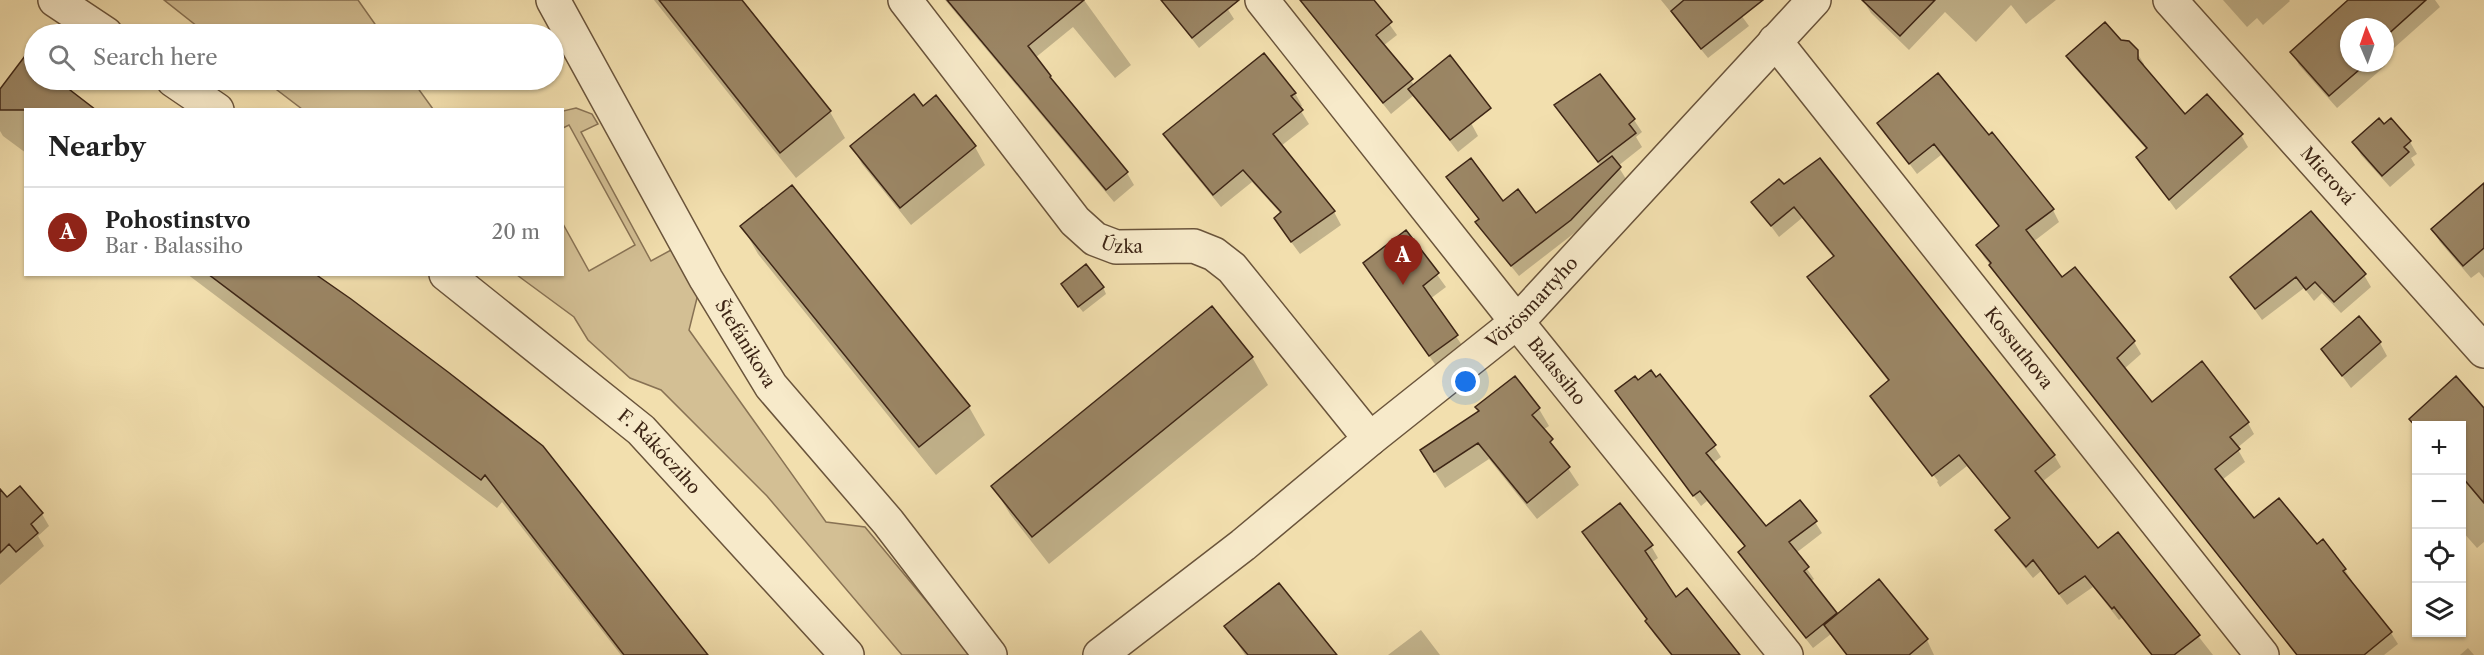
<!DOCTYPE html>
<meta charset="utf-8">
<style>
body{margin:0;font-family:"Libre Caslon Text",serif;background:#f2f2f2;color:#222}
.controls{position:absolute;right:18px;bottom:18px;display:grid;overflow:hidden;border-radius:0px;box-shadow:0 2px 4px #0004}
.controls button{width:54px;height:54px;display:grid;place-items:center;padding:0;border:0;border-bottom:2px solid #e0e0e0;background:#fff;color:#222;font:30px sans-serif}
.compass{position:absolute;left:2340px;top:18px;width:54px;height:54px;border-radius:50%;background:#fff;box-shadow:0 2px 4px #0004;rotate:358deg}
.you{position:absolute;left:1466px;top:382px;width:21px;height:21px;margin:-15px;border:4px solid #fff;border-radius:50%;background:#1a73e8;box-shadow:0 0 0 9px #1a73e833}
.badge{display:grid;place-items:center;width:39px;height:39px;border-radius:50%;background:#8f2418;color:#fff;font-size:20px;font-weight:700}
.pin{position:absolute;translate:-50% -50px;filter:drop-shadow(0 2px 3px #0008)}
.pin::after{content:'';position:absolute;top:32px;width:21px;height:18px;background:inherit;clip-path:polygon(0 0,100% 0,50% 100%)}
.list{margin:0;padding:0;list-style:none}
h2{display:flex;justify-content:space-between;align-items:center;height:78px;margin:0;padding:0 24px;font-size:26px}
h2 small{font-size:20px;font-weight:400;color:#767676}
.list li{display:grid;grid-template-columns:39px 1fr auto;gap:18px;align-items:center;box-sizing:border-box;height:90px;padding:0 24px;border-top:2px solid #e0e0e0}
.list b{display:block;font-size:22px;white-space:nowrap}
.list p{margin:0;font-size:20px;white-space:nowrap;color:#767676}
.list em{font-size:20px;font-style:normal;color:#767676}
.icon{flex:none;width:33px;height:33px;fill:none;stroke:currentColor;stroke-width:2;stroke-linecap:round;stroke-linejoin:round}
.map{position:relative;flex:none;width:2484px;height:655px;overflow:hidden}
.search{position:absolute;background:#fff;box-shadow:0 2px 4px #0004;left:24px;top:24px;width:540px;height:66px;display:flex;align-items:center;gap:15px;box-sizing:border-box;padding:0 21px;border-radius:33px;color:#767676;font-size:22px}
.panel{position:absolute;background:#fff;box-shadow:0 2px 4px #0004;left:24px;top:108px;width:540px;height:168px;border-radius:0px}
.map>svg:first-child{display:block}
.green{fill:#d3bf94;stroke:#887254;stroke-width:1.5}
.shadow{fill:#0003}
.building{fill:#9b8665;stroke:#3d2515;stroke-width:1.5}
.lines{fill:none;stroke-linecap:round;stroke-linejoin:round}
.minor-casing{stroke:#6a543b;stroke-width:36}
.minor{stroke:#f7eaca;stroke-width:33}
.labels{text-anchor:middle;stroke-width:5;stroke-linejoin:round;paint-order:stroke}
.street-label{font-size:18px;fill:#3d2515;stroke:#f7eaca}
</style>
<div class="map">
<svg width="2484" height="655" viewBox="0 0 2484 655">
<rect width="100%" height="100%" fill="#f2dfae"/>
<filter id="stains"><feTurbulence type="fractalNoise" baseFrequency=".00333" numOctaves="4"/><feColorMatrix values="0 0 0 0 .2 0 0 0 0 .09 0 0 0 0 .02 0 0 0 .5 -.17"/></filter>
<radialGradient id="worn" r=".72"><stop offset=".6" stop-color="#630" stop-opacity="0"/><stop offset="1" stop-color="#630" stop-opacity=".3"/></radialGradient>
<path class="green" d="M 164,0 L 358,0 L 382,34 L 207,34 Z
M 264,80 L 412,80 L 433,109 L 302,109 Z
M 576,108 L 592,114 L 598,124 L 581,132 L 651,261 L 671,250 L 698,294 L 689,330 L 826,522 L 865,527 L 971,655 L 902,655 L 767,496 L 661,390 L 630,378 L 588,340 L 574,317 L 517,275 L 562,274 L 563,224 L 589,271 L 635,245 L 569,125 L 563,128 L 563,111 Z"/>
<path class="shadow" d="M 654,0 L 740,0 L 830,112 L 845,138 L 796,178 Z
M 945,0 L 1084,0 L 1131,65 L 1115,78 L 1073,27 L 1035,58 L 1057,89 L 1127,173 L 1134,185 L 1114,202 Z
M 1162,0 L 1222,0 L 1234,19 L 1199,48 Z
M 1300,0 L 1372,0 L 1397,35 L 1383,46 L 1415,86 L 1471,123 L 1478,136 L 1458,152 L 1414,95 L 1391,114 Z
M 1661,0 L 1730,0 L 1749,26 L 1708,58 Z
M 1863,0 L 2056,0 L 2026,24 L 2011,5 L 1976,42 L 1945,12 L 1909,50 L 1871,13 Z
M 2223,0 L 2289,0 L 2290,1 L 2263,25 L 2257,18 L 2247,27 Z
M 2352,0 L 2435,0 L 2440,7 L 2385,56 L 2385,27 L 2349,27 L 2349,63 L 2383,63 L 2385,66 L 2337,108 L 2299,65 L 2292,52 Z
M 2120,41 L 2136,51 L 2144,64 L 2144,68 L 2185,116 L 2241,135 L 2248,147 L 2176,210 L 2138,158 L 2147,150 L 2075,68 L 2068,57 Z
M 26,58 L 34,65 L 34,80 L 54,80 L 94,110 L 26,110 L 26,153 L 3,136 L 0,131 L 0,91 Z
M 1600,76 L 1634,120 L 1642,132 L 1636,137 L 1642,147 L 1618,166 L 1626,179 L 1577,231 L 1519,276 L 1484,233 L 1477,222 L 1480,220 L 1448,178 L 1503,203 L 1536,215 L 1601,167 L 1556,106 Z
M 1295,93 L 1302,106 L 1299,108 L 1309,124 L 1281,146 L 1334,212 L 1341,225 L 1300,254 L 1283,231 L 1281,214 L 1252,182 L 1221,207 L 1172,147 L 1165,135 Z
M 923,108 L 975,147 L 985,165 L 911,225 L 862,164 L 852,146 Z
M 1879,123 L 1989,137 L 1992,134 L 2053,210 L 2059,222 L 2033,242 L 2062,279 L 2075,269 L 2134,342 L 2141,354 L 2124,369 L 2152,404 L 2248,423 L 2254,434 L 2237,448 L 2245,462 L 2222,480 L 2254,520 L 2316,546 L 2345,570 L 2352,581 L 2350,582 L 2391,633 L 2398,644 L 2384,655 L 2297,655 L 1984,257 L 1978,245 L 2000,228 L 1941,155 L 1917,174 Z
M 2410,142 L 2417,154 L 2411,158 L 2415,165 L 2390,187 L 2361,155 L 2354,143 Z
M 1779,181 L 2054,455 L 2061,467 L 2042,482 L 2098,550 L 2118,534 L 2213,655 L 2152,655 L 2122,618 L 2119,620 L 2093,587 L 2067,605 L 2041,571 L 2033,578 L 2004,542 L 1997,530 L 2011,520 L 1967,466 L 1940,487 L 1937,482 L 1938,481 L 1872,396 L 1889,382 L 1809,277 L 1834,258 L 1802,218 L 1779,237 L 1753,202 Z
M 791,187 L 969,407 L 985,435 L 936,475 L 758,254 L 742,226 Z
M 2484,216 L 2484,278 L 2479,272 L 2471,278 L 2440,242 L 2433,230 Z
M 1406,232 L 1446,287 L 1430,299 L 1464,348 L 1437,367 L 1372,276 Z
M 187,274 L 313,274 L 706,655 L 621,655 L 502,502 L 497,508 Z
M 2364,275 L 2371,287 L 2341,313 L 2322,293 L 2314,301 L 2304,288 L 2262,320 L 2232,278 Z
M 1103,287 L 1106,294 L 1083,312 L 1066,291 Z
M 2359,319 L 2380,343 L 2387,356 L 2351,388 L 2323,350 Z
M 1252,357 L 1268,385 L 1049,564 L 1010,514 L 993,486 Z
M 1515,378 L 1539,409 L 1549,426 L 1543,430 L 1579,485 L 1537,519 L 1489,459 L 1445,488 L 1432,468 L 1480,412 Z
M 1624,402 L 1714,446 L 1721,457 L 1713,463 L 1766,528 L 1815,522 L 1822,533 L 1796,553 L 1814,579 L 1810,582 L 1838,616 L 1879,582 L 1927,640 L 1934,655 L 1846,655 L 1831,634 L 1813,648 L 1746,563 L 1740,552 L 1746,547 L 1707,501 L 1701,506 Z
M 2484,410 L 2484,542 L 2477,548 L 2462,531 L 2462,426 L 2416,426 L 2416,428 L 2411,419 Z
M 0,506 L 42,514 L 49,526 L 38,536 L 44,546 L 0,585 Z
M 1584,533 L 1651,546 L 1658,558 L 1651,563 L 1675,599 L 1739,655 L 1671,655 L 1654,634 L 1648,621 Z
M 1226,626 L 1335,655 L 1245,655 Z
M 1421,630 L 1440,655 L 1388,655 Z
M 2468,648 L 2474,655 L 2460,655 Z"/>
<path class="building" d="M 659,0 L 742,0 L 831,111 L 780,153 Z
M 947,0 L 1084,0 L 1028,46 L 1051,76 L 1050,77 L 1128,172 L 1106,190 Z
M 1161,0 L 1239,0 L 1192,38 Z
M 1300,0 L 1374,0 L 1392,22 L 1376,35 L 1413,79 L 1383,103 Z
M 1684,0 L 1763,0 L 1701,49 L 1671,11 Z
M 1862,0 L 1935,0 L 1900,36 Z
M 2348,0 L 2426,0 L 2385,37 L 2385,27 L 2349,27 L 2349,63 L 2367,63 L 2329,96 L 2290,52 Z
M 2105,22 L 2121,40 L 2129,41 L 2138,50 L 2138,59 L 2185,114 L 2207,94 L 2243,134 L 2169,200 L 2136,157 L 2147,148 L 2066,56 Z
M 34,44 L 34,80 L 57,80 L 96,110 L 0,110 L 0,89 Z
M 1264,53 L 1296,93 L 1291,96 L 1303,110 L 1273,134 L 1335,211 L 1291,242 L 1274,218 L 1281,212 L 1243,170 L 1213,195 L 1163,134 Z
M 1450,55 L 1491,108 L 1450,140 L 1408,89 Z
M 1938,73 L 1989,135 L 1992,132 L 2054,209 L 2026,230 L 2062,277 L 2075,267 L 2135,341 L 2117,358 L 2152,402 L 2202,361 L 2249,422 L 2230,437 L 2240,449 L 2215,469 L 2254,518 L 2279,498 L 2317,544 L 2323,539 L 2346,569 L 2343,571 L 2392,632 L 2364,655 L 2297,655 L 1989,265 L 1991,263 L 1976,245 L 1999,226 L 1934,144 L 1909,164 L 1877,123 Z
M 1600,74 L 1635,119 L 1629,124 L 1636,133 L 1598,162 L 1554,105 Z
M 914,94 L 923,106 L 936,95 L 976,146 L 900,208 L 850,146 Z
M 2379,118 L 2384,124 L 2391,118 L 2411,141 L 2404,147 L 2409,152 L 2382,176 L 2352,142 Z
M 1612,156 L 1621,167 L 1571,220 L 1511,266 L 1475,222 L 1479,219 L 1446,177 L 1471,158 L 1503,201 L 1518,189 L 1536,213 Z
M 1820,158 L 2055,455 L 2035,471 L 2098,548 L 2118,532 L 2200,635 L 2174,655 L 2152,655 L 2114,607 L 2112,609 L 2085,576 L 2059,594 L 2033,560 L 2026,567 L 1995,530 L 2010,518 L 1959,455 L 1932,476 L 1870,396 L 1889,380 L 1807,277 L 1834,256 L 1794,207 L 1771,226 L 1751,202 L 1779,179 L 1784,184 Z
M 2484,183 L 2484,248 L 2463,266 L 2431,229 Z
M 792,185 L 970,406 L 919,447 L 740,226 Z
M 2311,211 L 2366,274 L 2334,302 L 2315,282 L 2306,290 L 2296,277 L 2255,309 L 2230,277 Z
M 1406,230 L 1439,273 L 1423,286 L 1458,335 L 1429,356 L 1363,263 Z
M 1086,264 L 1104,287 L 1078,307 L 1061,284 Z
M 208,274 L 315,274 L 351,299 L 448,372 L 543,446 L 708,655 L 624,655 L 485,475 L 481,480 Z
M 1212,306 L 1253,357 L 1032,537 L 991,486 Z
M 2359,316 L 2381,342 L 2342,376 L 2321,349 Z
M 1651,370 L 1656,377 L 1660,374 L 1716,445 L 1706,453 L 1766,526 L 1800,500 L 1817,521 L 1789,542 L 1809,567 L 1804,571 L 1837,613 L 1806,638 L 1738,552 L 1745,546 L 1700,491 L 1693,496 L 1615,391 L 1635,376 L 1638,380 Z
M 1515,376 L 1540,408 L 1532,415 L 1553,439 L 1550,442 L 1570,467 L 1527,503 L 1478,443 L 1434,472 L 1420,450 L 1479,411 L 1475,407 Z
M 2456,376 L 2484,408 L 2484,503 L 2462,477 L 2462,426 L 2416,427 L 2409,419 Z
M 20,486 L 43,513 L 31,524 L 38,533 L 16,552 L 9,544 L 0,553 L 0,489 L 7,497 Z
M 1620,503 L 1653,545 L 1645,551 L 1676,597 L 1687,588 L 1740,655 L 1672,655 L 1645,621 L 1647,619 L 1582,532 Z
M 1879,579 L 1928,639 L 1909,655 L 1847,655 L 1824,625 Z
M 1279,583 L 1337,655 L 1248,655 L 1224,626 Z"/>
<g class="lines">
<g class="minor-casing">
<g id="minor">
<path d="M 55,0 L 106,34"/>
<path id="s1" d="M 553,0 L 706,279 L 771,386 L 888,522 L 990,655"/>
<path id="s2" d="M 905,0 L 1075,221 L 1095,239 L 1116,247 L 1194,246 L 1214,254 L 1232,268 L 1370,439"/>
<path id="s3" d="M 1262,0 L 1517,322 L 1786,655"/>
<path id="s4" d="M 2170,0 L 2484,351"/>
<path id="s5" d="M 1775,41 L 2262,655"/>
<path d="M 173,80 L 217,110"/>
<path id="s6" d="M 446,274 L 641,430 L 847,655"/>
<path id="s7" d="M 1100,655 L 1243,545 L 1370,439 L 1517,322 L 1814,0"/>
</g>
</g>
<use href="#minor" class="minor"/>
</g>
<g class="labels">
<g class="street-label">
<text dy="6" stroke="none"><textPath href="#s4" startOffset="236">Mierová</textPath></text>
<text dy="6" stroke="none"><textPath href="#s2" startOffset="334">Úzka</textPath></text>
<text dy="6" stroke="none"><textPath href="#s7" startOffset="558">Vörösmartyho</textPath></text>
<text dy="6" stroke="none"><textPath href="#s1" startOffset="394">Štefánikova</textPath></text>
<text dy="6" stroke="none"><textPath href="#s5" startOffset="392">Kossuthova</textPath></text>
<text dy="6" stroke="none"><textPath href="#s3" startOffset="474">Balassiho</textPath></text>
<text dy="6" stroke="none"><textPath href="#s6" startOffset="278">F. Rákócziho</textPath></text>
</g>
</g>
<rect width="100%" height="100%" filter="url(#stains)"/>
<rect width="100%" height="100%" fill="url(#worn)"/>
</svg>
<div class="controls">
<button>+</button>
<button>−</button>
<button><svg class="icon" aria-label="locate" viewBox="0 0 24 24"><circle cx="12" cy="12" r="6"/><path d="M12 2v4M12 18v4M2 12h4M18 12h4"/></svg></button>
<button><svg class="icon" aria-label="layers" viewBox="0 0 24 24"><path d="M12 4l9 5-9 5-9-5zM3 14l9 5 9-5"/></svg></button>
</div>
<svg class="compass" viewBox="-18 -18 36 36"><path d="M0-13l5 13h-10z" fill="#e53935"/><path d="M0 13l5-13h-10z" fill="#767676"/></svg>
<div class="you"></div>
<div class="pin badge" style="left:1403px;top:285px">A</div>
<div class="search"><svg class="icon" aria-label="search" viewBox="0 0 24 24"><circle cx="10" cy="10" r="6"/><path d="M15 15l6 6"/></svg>Search here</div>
<section class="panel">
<h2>Nearby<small></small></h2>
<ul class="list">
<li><span class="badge">A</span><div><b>Pohostinstvo</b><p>Bar · Balassiho</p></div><em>20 m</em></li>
</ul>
</section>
</div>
